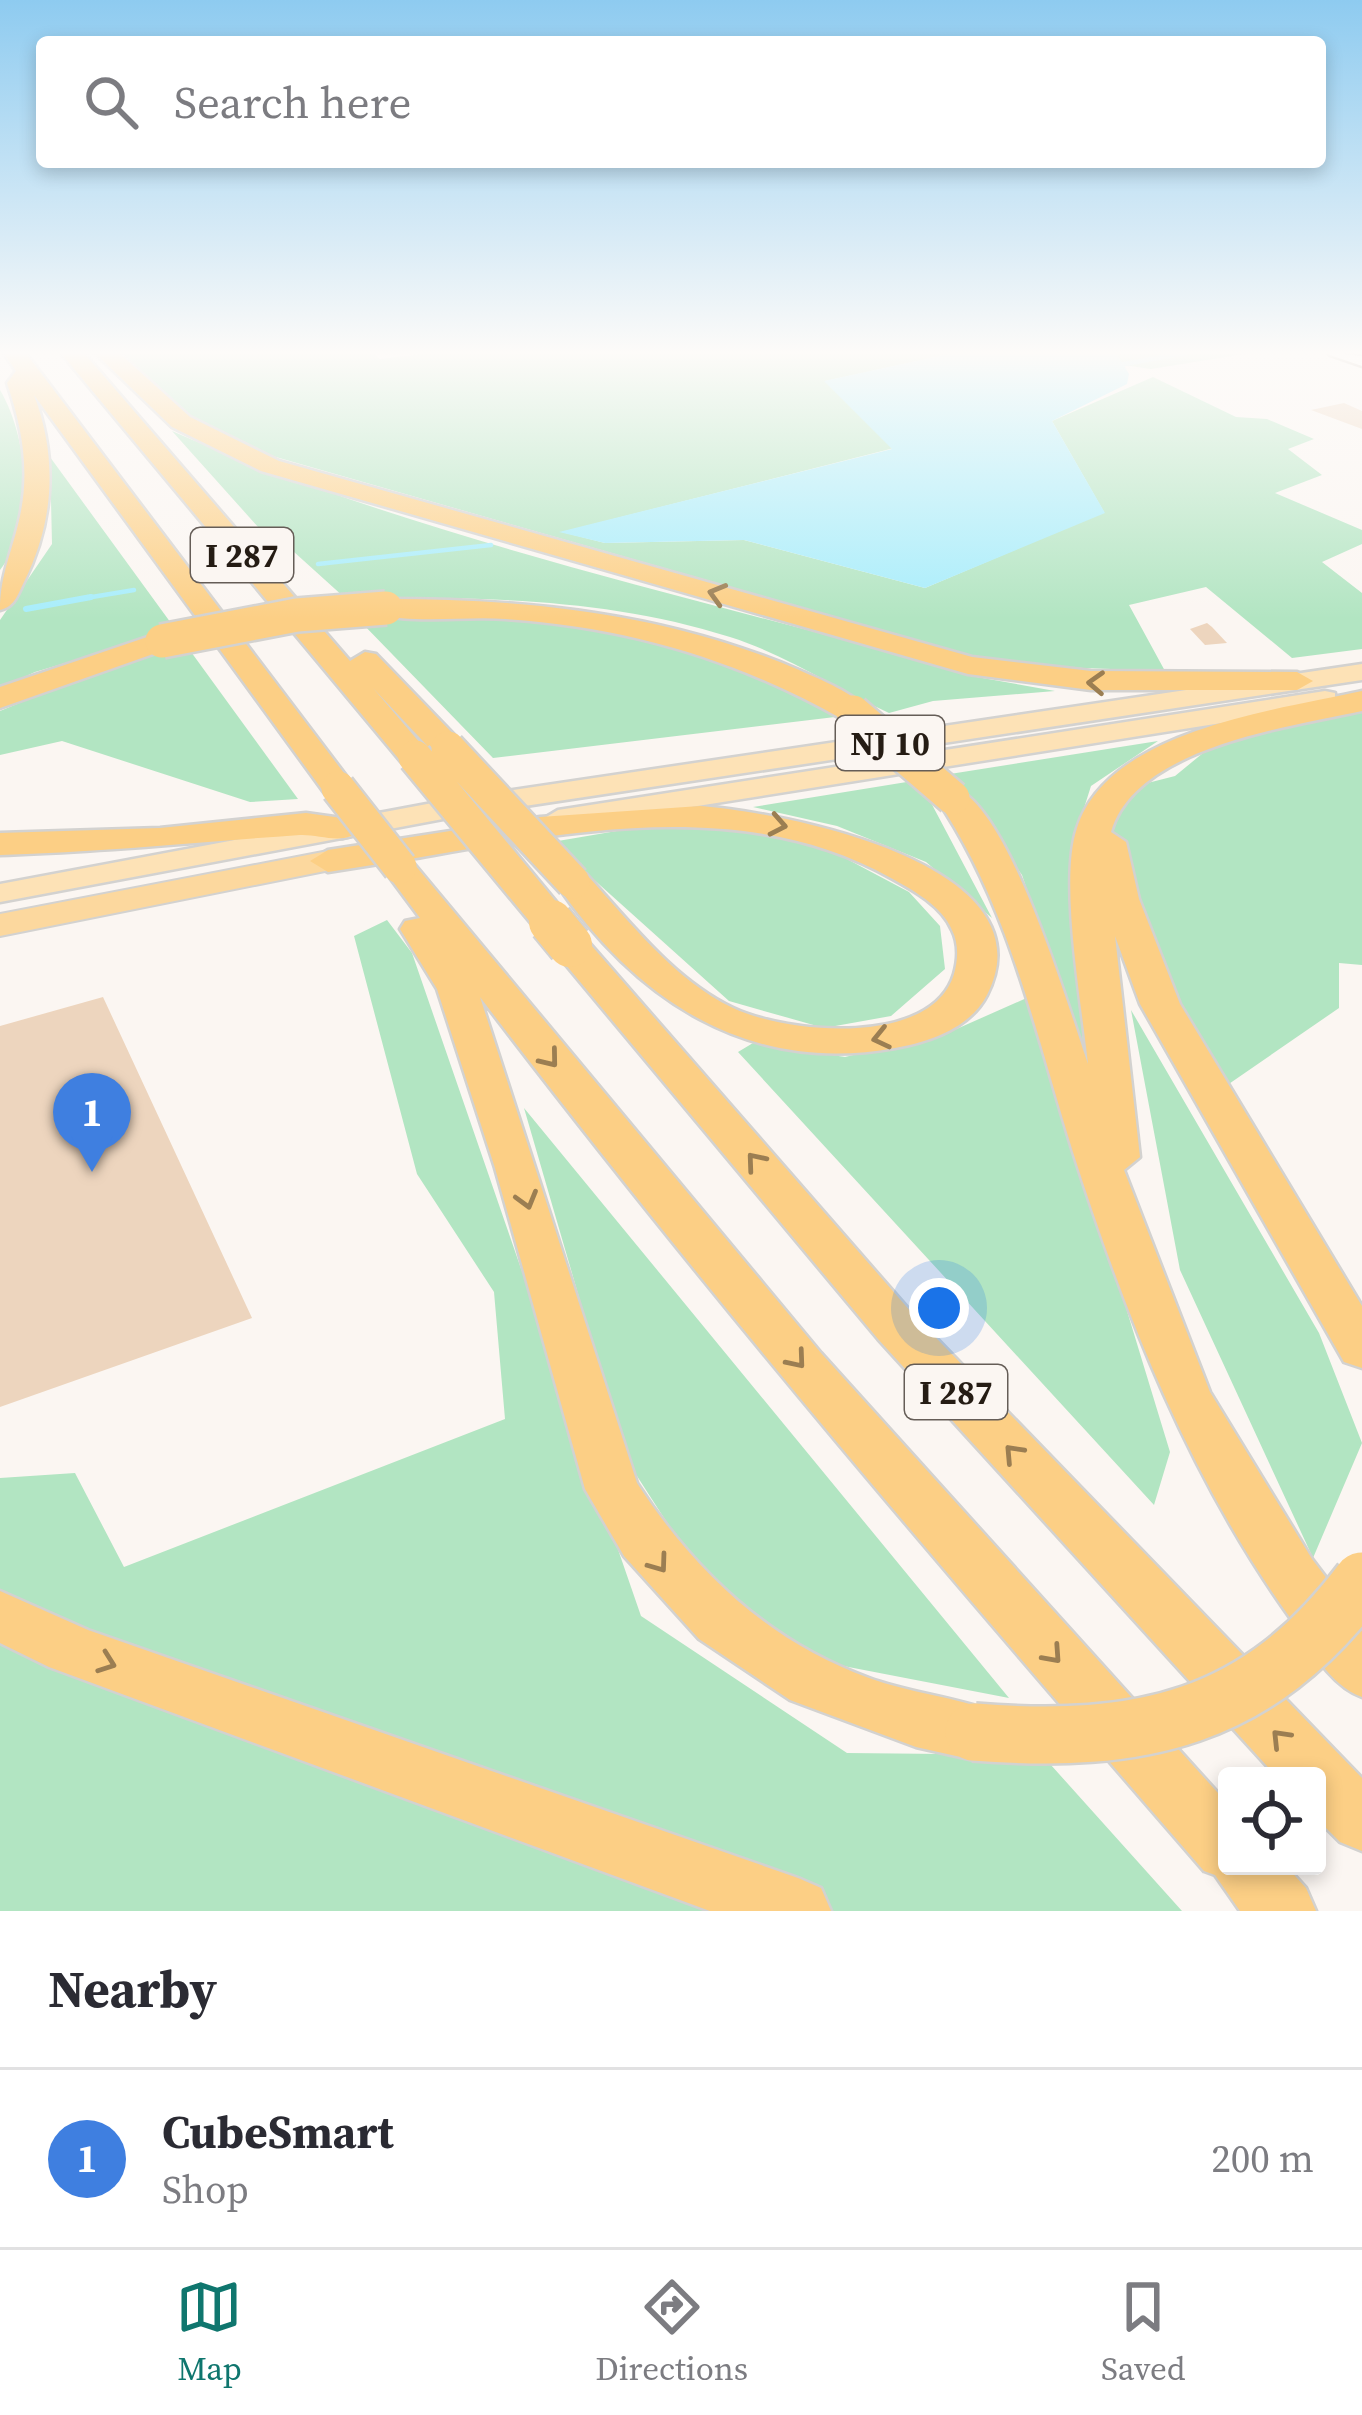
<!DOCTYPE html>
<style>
body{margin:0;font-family:"Source Serif 4",serif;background:#f7f7f7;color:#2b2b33}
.controls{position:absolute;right:36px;bottom:36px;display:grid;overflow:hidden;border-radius:12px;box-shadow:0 6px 18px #0003}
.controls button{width:108px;height:108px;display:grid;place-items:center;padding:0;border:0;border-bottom:3px solid #e1e1e2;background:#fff;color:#2b2b33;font:60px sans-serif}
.you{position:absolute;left:939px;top:1308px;width:42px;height:42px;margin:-30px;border:9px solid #fff;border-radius:50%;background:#1a73e8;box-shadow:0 0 0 18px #1a73e833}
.badge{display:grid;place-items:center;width:78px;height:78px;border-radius:50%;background:#0f766e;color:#fff;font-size:39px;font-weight:700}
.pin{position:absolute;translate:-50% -99px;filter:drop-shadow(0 3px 6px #0008)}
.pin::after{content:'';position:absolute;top:63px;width:42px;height:36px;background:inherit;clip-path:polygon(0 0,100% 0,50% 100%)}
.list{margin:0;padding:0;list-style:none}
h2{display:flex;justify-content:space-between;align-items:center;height:156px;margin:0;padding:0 48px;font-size:51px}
h2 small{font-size:39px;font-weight:400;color:#7c7c81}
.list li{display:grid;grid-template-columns:78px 1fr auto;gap:36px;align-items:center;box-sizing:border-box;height:180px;padding:0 48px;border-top:3px solid #e1e1e2}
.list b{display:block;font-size:45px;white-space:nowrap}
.list p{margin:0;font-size:39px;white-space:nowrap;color:#7c7c81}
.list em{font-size:39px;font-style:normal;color:#7c7c81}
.icon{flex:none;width:66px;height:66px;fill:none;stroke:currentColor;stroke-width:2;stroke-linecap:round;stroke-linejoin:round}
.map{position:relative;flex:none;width:1362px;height:1911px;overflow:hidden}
.search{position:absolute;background:#fff;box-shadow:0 6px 18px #0003;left:36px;right:36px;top:36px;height:132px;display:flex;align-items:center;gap:30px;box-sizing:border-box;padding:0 42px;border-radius:12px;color:#7c7c81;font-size:45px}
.sheet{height:336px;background:#fff}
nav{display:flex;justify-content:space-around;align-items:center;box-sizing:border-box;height:168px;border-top:3px solid #e1e1e2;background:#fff;font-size:33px;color:#7c7c81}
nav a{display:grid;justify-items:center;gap:6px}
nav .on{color:#0f766e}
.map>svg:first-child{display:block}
.green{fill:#b2e5c2}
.water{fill:#a7edfb}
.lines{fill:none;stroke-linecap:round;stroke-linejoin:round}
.stream-far1{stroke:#a7edfb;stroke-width:4.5}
.stream{stroke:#a7edfb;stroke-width:6}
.building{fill:#edd5be}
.tertiary-casing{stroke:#8a7460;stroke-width:5}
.primary-casing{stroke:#d3d2d0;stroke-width:5}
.trunk-casing{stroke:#d3d2d0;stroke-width:4}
.motorway-casing{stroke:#d3d2d0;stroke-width:5}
.tertiary{fill:#fff;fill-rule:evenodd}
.primary{fill:#fde2b6;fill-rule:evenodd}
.trunk{fill:#fcd89e;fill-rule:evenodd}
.motorway{fill:#fccf85;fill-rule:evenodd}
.motorway-bridge-far2-casing{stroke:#d3d2d0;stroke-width:38;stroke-linecap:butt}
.motorway-bridge-far1-casing{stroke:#d3d2d0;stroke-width:48;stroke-linecap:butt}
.motorway-bridge-casing{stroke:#d3d2d0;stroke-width:62;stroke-linecap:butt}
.motorway-bridge-far2{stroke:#fccf85;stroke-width:33}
.motorway-bridge-far1{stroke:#fccf85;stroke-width:44}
.motorway-bridge{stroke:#fccf85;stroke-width:57}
.oneway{stroke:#9b7e52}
.labels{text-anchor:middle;stroke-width:9;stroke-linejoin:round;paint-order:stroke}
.shield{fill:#fbf6f2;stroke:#655d57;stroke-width:3}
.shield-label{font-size:33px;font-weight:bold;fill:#251c14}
</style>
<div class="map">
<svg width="1362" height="1911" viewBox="0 0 1362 1911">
<rect width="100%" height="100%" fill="#fbf6f2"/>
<path class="green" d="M 117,352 L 371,352 L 380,359 L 439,352 L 958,352 L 825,381 L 894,448 L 562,532 L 605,543 L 744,540 L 925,588 L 1104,512 L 1052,421 L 1153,377 L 1236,417 L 1267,419 L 1314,439 L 1288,449 L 1322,475 L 1275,493 L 1362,530 L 1362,544 L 1322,562 L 1362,593 L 1362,649 L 1292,658 L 1206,587 L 1129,605 L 1165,671 L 1004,665 L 251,450 L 186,414 Z
M 1110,352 L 1257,352 L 1151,369 L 1124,365 Z
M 0,390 C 28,437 37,524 0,570 Z
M 172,431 C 430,543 709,599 977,677 L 1055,691 L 933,701 L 889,713 C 837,689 784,654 730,637 C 605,597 475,597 345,598 L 283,542 L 267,537 Z
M 50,457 L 176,630 L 35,672 L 0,688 L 0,620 L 52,544 Z
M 480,613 L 642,638 L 753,671 L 835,717 L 493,758 L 359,620 Z
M 186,645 L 298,799 L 250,802 L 62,741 L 0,755 L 0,711 L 119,662 Z
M 1362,709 L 1362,965 L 1339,963 L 1339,1008 L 1223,1088 L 1149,959 L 1110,842 L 1114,812 L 1132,787 L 1175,776 L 1214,744 Z
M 1158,741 L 1091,786 L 1072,846 L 1084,1059 L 1022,875 L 950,774 Z
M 919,780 L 992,918 L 926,862 L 837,826 L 753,807 Z
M 646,826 L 731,826 L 828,849 L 909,892 L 940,926 L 945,969 L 891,1016 L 824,1028 L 729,1001 L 552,842 Z
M 387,920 L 412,953 L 641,1616 L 847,1753 L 1042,1755 L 1182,1911 L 0,1911 L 0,1478 L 75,1473 L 124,1567 L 505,1419 L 494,1292 L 417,1174 L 354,936 Z
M 1031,996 L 1170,1452 L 1154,1505 L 738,1052 L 753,1043 L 845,1057 L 952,1031 Z
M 1131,1010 L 1319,1333 L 1362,1443 L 1313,1558 L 1180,1270 Z
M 524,1108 L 1009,1698 L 807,1659 L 693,1563 L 626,1459 Z"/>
<path class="water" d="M 958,352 L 1117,354 L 1129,374 L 1127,384 L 1052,421 L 1105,513 L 925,588 L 744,540 L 605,543 L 559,532 L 892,449 L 824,381 Z"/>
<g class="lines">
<path class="stream-far1" d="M 1114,366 L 1189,352
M 318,564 L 491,545
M 74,600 L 134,590"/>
<path class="stream" d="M 26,609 L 91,597"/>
</g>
<path class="building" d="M 1344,403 L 1362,411 L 1362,429 L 1311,410 Z
M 1207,623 L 1212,627 L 1227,643 L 1205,645 L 1190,629 Z
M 103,997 L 252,1318 L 0,1407 L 0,1026 Z"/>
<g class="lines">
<g class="tertiary-casing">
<path id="tertiary" d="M 1327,352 L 1362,356 L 1362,366 L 1330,355 Z"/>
</g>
<g class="primary-casing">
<path id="primary" d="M 1362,664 L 1362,680 L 459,816 L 0,902 L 0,884 L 459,798 Z
M 1325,691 L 1335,693 L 1335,705 L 558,828 L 543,819 L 558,810 Z"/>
</g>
<g class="trunk-casing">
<path id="trunk" d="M 328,851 L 340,854 L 345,861 L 340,868 L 0,936 L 0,914 Z"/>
</g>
<g class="motorway-casing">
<path id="motorway" d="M 3,352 L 25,352 L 350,781 L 355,788 L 350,795 L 326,795 L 34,395 C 58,458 54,522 24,582 C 17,596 15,606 0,610 C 0,574 13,550 20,516 C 30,470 22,427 7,383 L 16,371 Z
M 60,352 L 83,352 L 350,661 L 365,652 L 376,654 L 460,741 L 465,748 L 460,755 L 436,755 L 373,688 L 432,757 L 415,767 L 403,764 Z
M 94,352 L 118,352 L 190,417 L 279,461 L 972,657 L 1091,671 L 1297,672 L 1313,681 L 1297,690 L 1091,690 L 968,674 L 261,471 L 172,427 Z
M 386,599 C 529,599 666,613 799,670 C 821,680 855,693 869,712 L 853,722 L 842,719 C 736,659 627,627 506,619 C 464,616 416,624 376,614 L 371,608 L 376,602 Z
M 162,632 L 173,635 L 177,641 L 173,647 L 0,708 L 0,687 Z
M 1362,691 L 1362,711 C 1289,727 1135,747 1111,832 L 1126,842 L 1139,899 L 1180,1004 L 1362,1306 L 1362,1368 L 1344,1362 L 1140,1004 L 1115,936 L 1140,1157 L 1124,1170 L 1210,1392 L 1312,1559 L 1362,1625 L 1362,1697 C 1329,1685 1311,1648 1291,1619 C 1189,1477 1126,1316 1073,1152 C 1035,1031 1008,903 936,798 L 953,788 C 1008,801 1069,1010 1088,1064 C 1082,1005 1059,881 1077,828 C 1108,730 1277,710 1362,691 Z
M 700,806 C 780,812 1054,863 987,995 C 970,1028 929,1042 895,1048 C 748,1075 636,1000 555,882 L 573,871 L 586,874 C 630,922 674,980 733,1008 C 788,1034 932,1047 954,974 C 958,960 959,944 952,930 C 942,906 913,890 891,878 C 745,795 566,832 410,859 L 821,1353 L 1227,1803 L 1227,1866 L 1286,1866 L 1306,1888 L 1316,1911 L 1240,1911 L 1215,1875 L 1204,1871 C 956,1585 709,1298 480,997 L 637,1483 C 694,1571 769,1642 869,1678 C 910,1693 955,1697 995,1712 L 1004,1732 L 995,1752 L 974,1760 L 916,1747 L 790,1700 L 699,1639 L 624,1556 L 585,1489 L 495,1168 L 437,989 L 400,929 L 405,921 L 420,918 L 382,867 L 385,863 L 328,872 L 310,861 L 328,850 L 540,817 Z
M 306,813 L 356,820 L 361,828 C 347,847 320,834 300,835 C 199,842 101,852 0,855 L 0,833 L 160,828 Z
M 570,933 L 584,937 L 912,1313 L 1362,1778 L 1362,1851 L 1340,1842 L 1317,1819 L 1317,1776 L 1276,1776 L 878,1339 L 556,953 L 551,945 L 556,937 Z
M 0,1591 L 88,1630 L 798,1878 L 821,1888 L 831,1911 L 710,1911 L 49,1667 L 0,1643 Z"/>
</g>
<use href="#tertiary" class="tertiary"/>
<use href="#primary" class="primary"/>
<use href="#trunk" class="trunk"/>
<use href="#motorway" class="motorway"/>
<g class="motorway-bridge-far2-casing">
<path id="motorway-bridge-far2" d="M 162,641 L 297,615 L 386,608
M 853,712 L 953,798
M 448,748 L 573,882
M 415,757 L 554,925
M 338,788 L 400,867"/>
</g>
<g class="motorway-bridge-far1-casing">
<path id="motorway-bridge-far1" d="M 551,922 L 570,945"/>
</g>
<g class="motorway-bridge-casing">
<path id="motorway-bridge" d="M 974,1732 C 1140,1745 1258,1720 1362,1581"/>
</g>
<use href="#motorway-bridge-far2" class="motorway-bridge-far2"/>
<use href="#motorway-bridge-far1" class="motorway-bridge-far1"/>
<use href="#motorway-bridge" class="motorway-bridge"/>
</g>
<defs><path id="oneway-chevron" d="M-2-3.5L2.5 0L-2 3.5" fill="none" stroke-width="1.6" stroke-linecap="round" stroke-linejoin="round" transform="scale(3)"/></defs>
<g class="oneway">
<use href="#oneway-chevron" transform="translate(717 594) rotate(-164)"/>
<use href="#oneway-chevron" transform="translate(1096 683) rotate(-177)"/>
<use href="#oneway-chevron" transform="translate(778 825) rotate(11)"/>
<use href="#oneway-chevron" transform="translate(881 1038) rotate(167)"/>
<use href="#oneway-chevron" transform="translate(550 1059) rotate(51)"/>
<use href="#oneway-chevron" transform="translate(755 1161) rotate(-130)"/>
<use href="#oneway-chevron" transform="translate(527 1200) rotate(74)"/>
<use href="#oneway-chevron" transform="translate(797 1360) rotate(50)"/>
<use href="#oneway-chevron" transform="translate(1013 1453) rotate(-133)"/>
<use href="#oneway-chevron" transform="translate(659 1564) rotate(54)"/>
<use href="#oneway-chevron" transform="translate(1053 1655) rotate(48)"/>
<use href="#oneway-chevron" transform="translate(107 1663) rotate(20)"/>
<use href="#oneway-chevron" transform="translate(1280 1738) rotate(-134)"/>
</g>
<linearGradient id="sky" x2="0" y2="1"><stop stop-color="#8ecbf0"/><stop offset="0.57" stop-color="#fdfbf9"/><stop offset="1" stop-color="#fdfbf9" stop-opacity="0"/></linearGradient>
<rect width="1362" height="619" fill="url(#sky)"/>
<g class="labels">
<g class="shield">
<rect x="191" y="528" width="102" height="54" rx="9"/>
<rect x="836" y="716" width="108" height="54" rx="9"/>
<rect x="905" y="1365" width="102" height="54" rx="9"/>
</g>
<g class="shield-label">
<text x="242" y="567">I 287</text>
<text x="890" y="755">NJ 10</text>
<text x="956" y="1404">I 287</text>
</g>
</g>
</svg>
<div class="controls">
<button><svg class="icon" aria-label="locate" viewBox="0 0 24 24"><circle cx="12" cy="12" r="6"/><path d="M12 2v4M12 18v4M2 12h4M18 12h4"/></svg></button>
</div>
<div class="you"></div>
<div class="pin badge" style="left:92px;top:1172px;background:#3f7fe0">1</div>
<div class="search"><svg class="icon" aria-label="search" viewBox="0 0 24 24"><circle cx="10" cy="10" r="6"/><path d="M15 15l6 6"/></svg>Search here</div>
</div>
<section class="sheet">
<h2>Nearby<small></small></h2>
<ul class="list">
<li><span class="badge" style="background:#3f7fe0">1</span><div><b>CubeSmart</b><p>Shop</p></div><em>200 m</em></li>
</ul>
</section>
<nav>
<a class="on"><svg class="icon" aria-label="map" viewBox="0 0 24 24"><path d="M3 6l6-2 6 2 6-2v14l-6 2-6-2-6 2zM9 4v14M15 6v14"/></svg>Map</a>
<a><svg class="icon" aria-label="directions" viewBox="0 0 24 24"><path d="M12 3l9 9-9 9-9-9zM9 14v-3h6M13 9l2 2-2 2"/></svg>Directions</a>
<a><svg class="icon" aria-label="saved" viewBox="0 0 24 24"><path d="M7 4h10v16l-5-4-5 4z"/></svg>Saved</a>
</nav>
